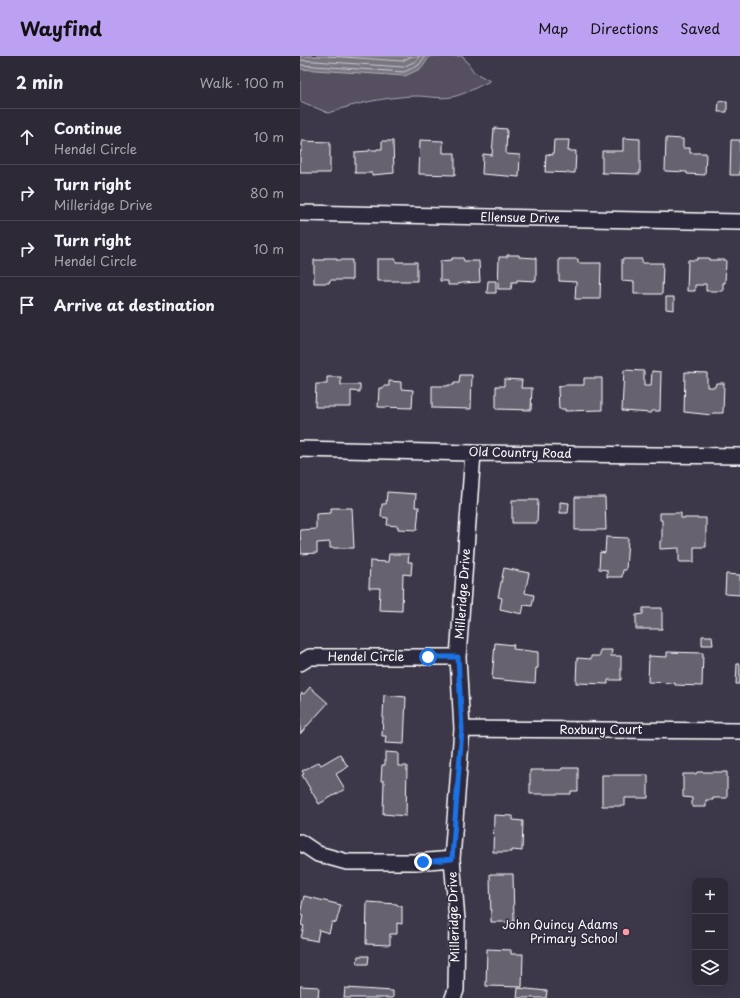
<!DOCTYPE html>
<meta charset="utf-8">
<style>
body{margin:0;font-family:"Playpen Sans",sans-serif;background:#393542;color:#f1f3f6}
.controls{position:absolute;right:12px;bottom:12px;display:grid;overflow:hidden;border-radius:8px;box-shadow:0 4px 16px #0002}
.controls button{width:36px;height:36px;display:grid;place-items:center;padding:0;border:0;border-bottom:1px solid #484552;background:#2d2937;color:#f1f3f6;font:20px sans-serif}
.stop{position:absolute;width:12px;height:12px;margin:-9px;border:3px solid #1a73e8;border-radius:50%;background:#fff}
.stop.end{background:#1a73e8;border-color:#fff;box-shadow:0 1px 4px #0008}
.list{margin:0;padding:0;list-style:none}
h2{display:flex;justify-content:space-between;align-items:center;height:52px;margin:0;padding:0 16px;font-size:17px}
h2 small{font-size:13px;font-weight:400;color:#a7a6ad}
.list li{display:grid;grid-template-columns:26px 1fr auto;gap:12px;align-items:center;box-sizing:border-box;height:56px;padding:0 16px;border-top:1px solid #484552}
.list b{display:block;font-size:15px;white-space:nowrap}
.list p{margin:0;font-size:13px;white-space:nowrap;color:#a7a6ad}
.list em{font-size:13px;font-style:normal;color:#a7a6ad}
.icon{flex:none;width:22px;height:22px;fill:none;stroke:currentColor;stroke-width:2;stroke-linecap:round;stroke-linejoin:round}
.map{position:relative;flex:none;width:440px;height:942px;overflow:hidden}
header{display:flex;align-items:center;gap:24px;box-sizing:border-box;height:56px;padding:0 20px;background:#bca0f2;color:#111}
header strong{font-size:19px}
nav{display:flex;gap:22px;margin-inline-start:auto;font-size:14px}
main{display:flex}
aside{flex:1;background:#2d2937}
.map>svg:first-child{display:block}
.green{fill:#555060;stroke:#aaa8b0}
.water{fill:#797682;stroke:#afadb4}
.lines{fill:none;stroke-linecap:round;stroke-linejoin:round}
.shore{stroke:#c9c8cd;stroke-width:1}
.building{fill:#666270;stroke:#fff}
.minor-casing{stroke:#fff;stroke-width:18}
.minor{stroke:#2f2a3d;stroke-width:15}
.route{stroke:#1a73e8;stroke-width:5}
.poi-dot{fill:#ff9aa2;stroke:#2f2a3d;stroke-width:1.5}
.labels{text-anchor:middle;stroke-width:3;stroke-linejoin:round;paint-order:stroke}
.street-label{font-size:12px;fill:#fff;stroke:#2f2a3d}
.poi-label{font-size:12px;fill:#fff;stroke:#2f2a3d;text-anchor:end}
</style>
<header>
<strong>Wayfind</strong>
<nav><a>Map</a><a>Directions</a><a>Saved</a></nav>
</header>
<main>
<aside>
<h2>2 min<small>Walk · 100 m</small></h2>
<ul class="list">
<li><svg class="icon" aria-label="ahead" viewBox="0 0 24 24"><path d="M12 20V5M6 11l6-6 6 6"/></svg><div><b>Continue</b><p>Hendel Circle</p></div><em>10 m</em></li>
<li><svg class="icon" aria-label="right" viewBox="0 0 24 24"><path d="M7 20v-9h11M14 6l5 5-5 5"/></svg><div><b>Turn right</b><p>Milleridge Drive</p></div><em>80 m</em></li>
<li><svg class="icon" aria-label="right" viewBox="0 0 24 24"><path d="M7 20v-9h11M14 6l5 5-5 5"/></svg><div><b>Turn right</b><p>Hendel Circle</p></div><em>10 m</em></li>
<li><svg class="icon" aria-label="arrive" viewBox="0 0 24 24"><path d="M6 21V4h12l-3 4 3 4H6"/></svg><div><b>Arrive at destination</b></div></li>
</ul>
</aside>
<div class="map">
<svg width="440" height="942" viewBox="0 0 440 942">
<rect width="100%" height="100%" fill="#3c3749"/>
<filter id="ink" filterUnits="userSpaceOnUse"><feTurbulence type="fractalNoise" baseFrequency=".025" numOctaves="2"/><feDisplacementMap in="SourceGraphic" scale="8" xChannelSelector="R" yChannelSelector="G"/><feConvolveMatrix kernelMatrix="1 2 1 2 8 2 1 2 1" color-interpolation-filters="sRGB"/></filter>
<g filter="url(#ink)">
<path class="green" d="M 0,0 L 163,0 L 174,16 L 190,25 C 179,30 167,37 156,40 C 143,44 129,40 116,40 C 86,41 57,47 28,57 L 0,45 Z"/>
<path class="water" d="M 0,0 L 130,0 L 122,12 L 105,20 L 0,13 Z"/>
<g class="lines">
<path class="shore" d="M 28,0 L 102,5 L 112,0
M 0,4 L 103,11 L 116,5 L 119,0
M 0,9 L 104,16 L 119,9 L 125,0"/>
</g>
<path class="building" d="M 419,45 L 427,46 L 427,56 L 418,56 Z
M 194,72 L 207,73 L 206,98 L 220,99 L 219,121 L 182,118 L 183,98 L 192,99 Z
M 323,82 L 340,83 L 340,118 L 302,117 L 302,95 L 323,95 Z
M 366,82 L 383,83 L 383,92 L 390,92 L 390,97 L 406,97 L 405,119 L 387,118 L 387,116 L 365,115 Z
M 120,84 L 143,85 L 143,97 L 155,97 L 155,119 L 119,118 Z
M 254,84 L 269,84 L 268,95 L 276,95 L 275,117 L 245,116 L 246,98 L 253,99 Z
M 431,84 L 440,84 L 440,119 L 430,119 Z
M 2,85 L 30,86 L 30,117 L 0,117 L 0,95 L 2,95 Z
M 82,85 L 93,85 L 94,117 L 72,119 L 72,117 L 55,117 L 55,96 L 69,95 L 69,94 L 77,94 L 77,93 L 82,93 Z
M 207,199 L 219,199 L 219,201 L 236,202 L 236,225 L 217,224 L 217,226 L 212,226 L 211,233 L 198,233 L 199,201 L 207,201 Z
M 24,202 L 36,202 L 36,204 L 52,204 L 52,224 L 30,224 L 29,227 L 14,227 L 14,204 L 24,204 Z
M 152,202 L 163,202 L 164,205 L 179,205 L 180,226 L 163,227 L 158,228 L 158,229 L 148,229 L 148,225 L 140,225 L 140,205 L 152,204 Z
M 397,202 L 409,202 L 409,204 L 426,204 L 425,227 L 423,227 L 423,235 L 406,235 L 406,228 L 403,228 L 403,229 L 395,229 L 395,235 L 387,235 L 388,204 L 397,204 Z
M 77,203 L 96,203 L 96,206 L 117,206 L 117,225 L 77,225 Z
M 259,203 L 278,203 L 278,207 L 301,207 L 300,243 L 275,243 L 276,226 L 259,225 Z
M 322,203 L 342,203 L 342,207 L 363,207 L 362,238 L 334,238 L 334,226 L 322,225 Z
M 188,225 L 196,225 L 196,237 L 187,237 Z
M 366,241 L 374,241 L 374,254 L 366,253 Z
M 324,314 L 344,315 L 344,330 L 351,330 L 352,315 L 361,316 L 360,355 L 351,355 L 351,357 L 322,355 Z
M 385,316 L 407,317 L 407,331 L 415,331 L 416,327 L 424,327 L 423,357 L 413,357 L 412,359 L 384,356 Z
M 160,319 L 172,319 L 171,353 L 132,352 L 132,330 L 148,330 L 148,329 L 154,329 L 154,327 L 159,327 Z
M 27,321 L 41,321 L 41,329 L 60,329 L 60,336 L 51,335 L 51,351 L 15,351 L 16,328 L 27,328 Z
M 284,322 L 302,322 L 302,354 L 265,355 L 265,353 L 259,353 L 258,331 L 264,330 L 264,329 L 284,329 Z
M 204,323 L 222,324 L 221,332 L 232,332 L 231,354 L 196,353 L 196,330 L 204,330 Z
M 89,325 L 101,326 L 101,333 L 113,334 L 112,352 L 78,351 L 79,332 L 83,332 L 83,330 L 89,330 Z
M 87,436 L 116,438 L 115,451 L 119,451 L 117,474 L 98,473 L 98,470 L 87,469 L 88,462 L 81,461 L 82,448 L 86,448 Z
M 275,441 L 305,441 L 306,474 L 275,474 Z
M 212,444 L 238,444 L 237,467 L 212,467 Z
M 260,446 L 269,447 L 268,457 L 260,457 Z
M 31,452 L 52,452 L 54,492 L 30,492 L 30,486 L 17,487 L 17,497 L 1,498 L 0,474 L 16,473 L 16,458 L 31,457 Z
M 360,457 L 381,457 L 381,462 L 406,462 L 406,491 L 394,491 L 394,506 L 379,506 L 379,492 L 360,493 L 360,485 L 362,485 L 362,464 L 360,464 Z
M 306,481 L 328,482 L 326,514 L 323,514 L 322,521 L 307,521 L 307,514 L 299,513 L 300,496 L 305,497 Z
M 89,498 L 109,498 L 108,506 L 112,506 L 111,519 L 103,518 L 102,555 L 79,554 L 80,532 L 69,532 L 70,505 L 88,506 Z
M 204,512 L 229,517 L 225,537 L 234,539 L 232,550 L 224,549 L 222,558 L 200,553 L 202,542 L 198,541 Z
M 426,518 L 440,519 L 440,539 L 425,538 Z
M 343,552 L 362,552 L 362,573 L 336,573 L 336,559 L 343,558 Z
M 402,580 L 412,580 L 413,589 L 402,589 Z
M 195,587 L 214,589 L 213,593 L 238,596 L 238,612 L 236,612 L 235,627 L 192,623 Z
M 300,594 L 312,594 L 311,600 L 321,600 L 321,624 L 308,624 L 308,628 L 276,627 L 277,602 L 291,603 L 291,600 L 300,600 Z
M 367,596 L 403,597 L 402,630 L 375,629 L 375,627 L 348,626 L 349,600 L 367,601 Z
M 437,608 L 440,608 L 440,628 L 436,628 Z
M 10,631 L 28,647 L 0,678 L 0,639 L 2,637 L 4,638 Z
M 84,639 L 106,641 L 104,688 L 85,687 L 86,680 L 82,680 Z
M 85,696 L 98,697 L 98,710 L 107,710 L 106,760 L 83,758 L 84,725 L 81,725 L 82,709 L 85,709 Z
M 40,698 L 48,711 L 36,718 L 45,733 L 19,748 L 2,719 L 4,718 L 2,715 L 19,706 L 21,709 Z
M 262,712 L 278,712 L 278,735 L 271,735 L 271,738 L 230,738 L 230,714 L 261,714 Z
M 397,716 L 427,716 L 427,742 L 413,742 L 413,744 L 406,744 L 406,751 L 392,751 L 392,742 L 383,741 L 383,718 L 396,718 Z
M 302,719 L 348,719 L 348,742 L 325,742 L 325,750 L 302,750 Z
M 194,759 L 213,760 L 213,764 L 223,765 L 222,795 L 212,794 L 212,796 L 193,796 Z
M 190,818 L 213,818 L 214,866 L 191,866 Z
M 4,840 L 41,849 L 36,867 L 32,866 L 29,877 L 19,874 L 17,885 L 1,882 L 4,870 L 1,869 L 3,860 L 0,859 L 0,858 Z
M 67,846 L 97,848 L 98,850 L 102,850 L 102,868 L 97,867 L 97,878 L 90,878 L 90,889 L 66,888 Z
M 187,893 L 211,894 L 211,898 L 223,898 L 222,931 L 186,930 Z
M 58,900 L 69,900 L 68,908 L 57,908 Z
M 0,930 L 19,931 L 18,941 L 20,942 L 0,942 Z
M 45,932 L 93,935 L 93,942 L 44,942 Z
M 218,932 L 247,935 L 246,942 L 217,942 Z"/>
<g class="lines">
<g class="minor-casing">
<path id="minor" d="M 0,157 L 440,166
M 0,393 L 173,397 L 440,400
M 0,607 L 10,601 L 158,601
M 162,673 L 440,675
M 0,786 L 18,798 L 47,806 L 116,806 L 152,803
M 153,942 L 156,934 L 157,864 L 152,803 L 162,673 L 158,601 L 173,397"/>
</g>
<use href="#minor" class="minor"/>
</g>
</g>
<g class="lines" filter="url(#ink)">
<path class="route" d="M 123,806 L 152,803 L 162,673 L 158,601 L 128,601"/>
</g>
<circle class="poi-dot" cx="326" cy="876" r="4"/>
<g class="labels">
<g class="street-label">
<text transform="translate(220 162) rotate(1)" y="4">Ellensue Drive</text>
<text transform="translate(220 397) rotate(1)" y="4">Old Country Road</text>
<text transform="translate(163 538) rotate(-86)" y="4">Milleridge Drive</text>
<text x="66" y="605">Hendel Circle</text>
<text x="301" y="678">Roxbury Court</text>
<text transform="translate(154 861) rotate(-92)" y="4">Milleridge Drive</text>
</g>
<g class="poi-label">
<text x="318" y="873">John Quincy Adams<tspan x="318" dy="14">Primary School</tspan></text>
</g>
</g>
</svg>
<div class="controls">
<button>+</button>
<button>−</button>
<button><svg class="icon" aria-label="layers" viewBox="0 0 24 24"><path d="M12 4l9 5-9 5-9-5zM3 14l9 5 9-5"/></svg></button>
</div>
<div class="stop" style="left:128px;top:601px"></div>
<div class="stop end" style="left:123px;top:806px"></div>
</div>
</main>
